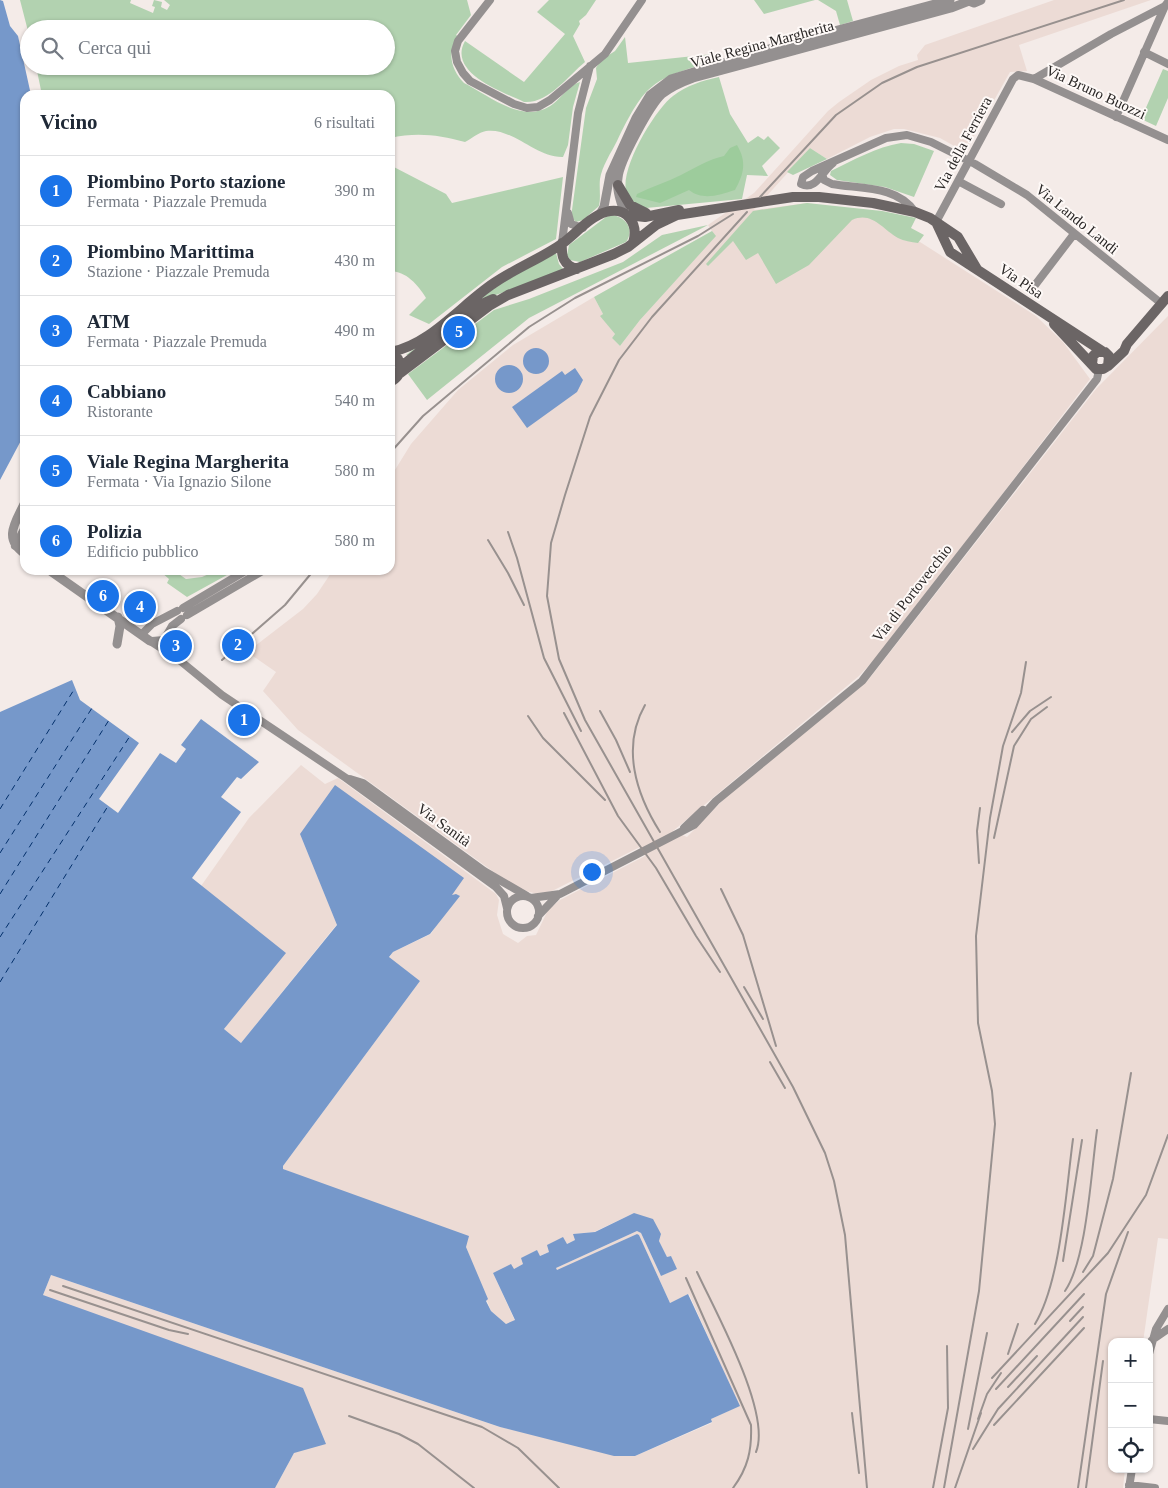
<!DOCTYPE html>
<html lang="it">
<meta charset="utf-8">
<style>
body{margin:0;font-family:"Times New Roman",serif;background:#f2f2f3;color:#1f2937}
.controls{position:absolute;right:15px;bottom:15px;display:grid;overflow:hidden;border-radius:10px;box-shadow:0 1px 4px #0004}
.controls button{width:45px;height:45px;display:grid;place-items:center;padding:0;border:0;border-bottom:1px solid #e0e1e3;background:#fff;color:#1f2937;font:25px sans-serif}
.you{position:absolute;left:591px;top:871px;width:18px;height:18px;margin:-12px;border:4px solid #fff;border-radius:50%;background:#1a73e8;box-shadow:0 0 0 8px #1a73e833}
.badge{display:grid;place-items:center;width:32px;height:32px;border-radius:50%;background:#1a73e8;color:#fff;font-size:16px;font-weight:700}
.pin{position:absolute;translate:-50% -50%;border:2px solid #fff;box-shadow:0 1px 5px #0006}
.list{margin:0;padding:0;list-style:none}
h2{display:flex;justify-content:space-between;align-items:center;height:65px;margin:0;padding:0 20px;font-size:21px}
h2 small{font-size:16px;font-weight:400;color:#747a83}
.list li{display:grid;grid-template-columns:32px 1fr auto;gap:15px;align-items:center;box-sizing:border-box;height:70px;padding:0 20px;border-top:1px solid #e0e1e3}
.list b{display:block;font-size:19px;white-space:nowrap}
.list p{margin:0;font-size:16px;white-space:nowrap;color:#747a83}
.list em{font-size:16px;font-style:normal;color:#747a83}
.icon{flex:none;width:28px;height:28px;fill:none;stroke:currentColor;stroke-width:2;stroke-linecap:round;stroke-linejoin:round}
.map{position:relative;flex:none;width:1168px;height:1488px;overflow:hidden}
.search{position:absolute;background:#fff;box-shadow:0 1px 4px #0004;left:20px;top:20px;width:375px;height:55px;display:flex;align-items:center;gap:12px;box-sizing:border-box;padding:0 18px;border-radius:28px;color:#747a83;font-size:19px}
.panel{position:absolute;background:#fff;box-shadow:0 1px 4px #0004;left:20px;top:90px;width:375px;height:485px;border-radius:15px}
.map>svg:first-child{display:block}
.built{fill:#ecdbd5}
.green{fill:#b2d2b0}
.forest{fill:#9dcc9c}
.water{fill:#7698ca}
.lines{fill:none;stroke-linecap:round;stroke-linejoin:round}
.ferry{stroke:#022f6a;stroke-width:1;stroke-dasharray:6 5;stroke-linecap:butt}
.minor{stroke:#949090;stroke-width:8}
.tertiary{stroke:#949090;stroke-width:9}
.secondary{stroke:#6b6565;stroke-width:10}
.rail{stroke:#98918f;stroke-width:2}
.labels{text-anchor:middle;stroke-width:4;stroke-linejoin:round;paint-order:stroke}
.street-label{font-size:15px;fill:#2a2726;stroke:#fef9f7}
</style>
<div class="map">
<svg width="1168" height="1488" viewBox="0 0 1168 1488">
<rect width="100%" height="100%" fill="#f4ebe8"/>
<path class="built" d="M 1054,0 L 1151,0 L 1019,45 L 1027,71 L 1010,72 L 965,152 L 940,138 L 904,129 L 894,129 L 870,137 L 827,159 L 810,148 L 754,210 L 807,203 L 878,214 L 903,240 L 920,242 L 1036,316 L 1063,342 L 1090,379 L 885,648 L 859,676 L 673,831 L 687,837 L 728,795 L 869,679 L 1096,389 L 1168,316 L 1168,1239 L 1158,1238 L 1143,1342 L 1112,1342 L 1112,1469 L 1125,1469 L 1123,1488 L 275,1488 L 294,1453 L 43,1295 L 51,1275 L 500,1427 L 635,1456 L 712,1423 L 711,1419 L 739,1406 L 689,1294 L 670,1303 L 639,1235 L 637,1234 L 557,1271 L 556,1268 L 637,1231 L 641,1233 L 661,1276 L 676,1269 L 671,1256 L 667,1257 L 659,1241 L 661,1234 L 634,1213 L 594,1232 L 574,1234 L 575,1240 L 566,1244 L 563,1238 L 549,1252 L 539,1256 L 537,1250 L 523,1264 L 514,1269 L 493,1273 L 515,1321 L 506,1324 L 491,1311 L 466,1247 L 283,1169 L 283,1166 L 420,981 L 389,958 L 393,952 L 431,934 L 453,897 L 300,834 L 337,924 L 241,1043 L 224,1029 L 285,953 L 201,886 L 249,818 L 301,765 L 325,784 L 338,778 L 496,894 L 499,900 L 497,915 L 503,934 L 518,943 L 527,936 L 536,935 L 548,910 L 560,900 L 645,856 L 640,847 L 552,891 L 537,894 L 516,888 L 298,730 L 263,691 L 276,672 L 247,652 L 303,609 L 317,594 L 333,570 L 390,570 L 390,478 L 411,444 L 458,390 L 513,345 L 594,297 L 603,314 L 601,316 L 615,334 L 612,338 L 620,346 L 640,320 L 715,236 L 708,225 L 754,193 L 828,111 L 839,102 L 871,80 L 899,66 L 918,60 L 917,55 L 925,45 Z"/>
<path class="green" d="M 20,0 L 131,0 L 130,3 L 153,13 L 155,7 L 152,6 L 154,0 L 162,2 L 161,7 L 167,10 L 170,5 L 164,0 L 467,0 L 471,15 L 456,35 L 459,37 C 446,51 451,70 464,83 C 490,96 524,126 553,104 C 561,98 569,85 580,82 L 573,107 L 568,145 L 563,157 C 536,158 512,127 486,131 C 479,132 471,139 465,142 C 439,135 417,132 390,138 L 390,95 L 42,95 L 36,66 L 386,66 L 386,29 L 29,29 L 29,35 Z
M 549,0 L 596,0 L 586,15 L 579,21 L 580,24 L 573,36 L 585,62 C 568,76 548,104 524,102 C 503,92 447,73 465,41 L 524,82 L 565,34 L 537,12 Z
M 754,0 L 815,0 L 764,14 Z
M 818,0 L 847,0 L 853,21 L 840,25 L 836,11 Z
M 625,37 L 628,63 L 713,54 L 715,61 C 652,79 646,82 617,141 C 611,153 602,166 600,179 C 599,188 601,197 599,206 L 583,220 L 576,222 L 572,218 L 572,210 L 586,108 L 597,79 L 596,68 L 601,60 L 615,51 Z
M 1163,69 L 1168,71 L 1168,98 L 1156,126 L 1141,119 Z
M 719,77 L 730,114 L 748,143 L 758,136 L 764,140 L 768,136 L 780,148 L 762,166 L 768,176 L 747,175 L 742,199 L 646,208 C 641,206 633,203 629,198 C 613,178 655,109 673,96 C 687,85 702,81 719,77 Z
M 901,143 L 914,144 L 934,151 L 914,197 L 885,187 L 837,180 L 830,175 L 831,171 C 854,160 876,147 901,143 Z
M 810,148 L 827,159 L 793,175 L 787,172 Z
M 390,165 L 446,194 L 452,203 L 563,177 L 556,239 L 502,267 L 429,324 L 409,315 L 426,298 C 418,285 406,271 390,271 Z
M 807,203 L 882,211 L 916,218 L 911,228 L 924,235 L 918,243 C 911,242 904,241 898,238 C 882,229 872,211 852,220 L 809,265 L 776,284 L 758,253 L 746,260 L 733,241 L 708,266 L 706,264 L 753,211 Z
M 613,215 C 626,218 635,229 626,242 L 580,262 L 570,260 L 567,255 L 569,245 L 606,217 Z
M 708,225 L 529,318 L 427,400 L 408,374 L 494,310 L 529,299 L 623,262 L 662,235 Z
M 712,231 L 716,236 L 640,320 L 620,346 L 612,338 L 615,334 L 600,316 L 603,314 L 594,297 Z
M 556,253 L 559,264 L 564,270 L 477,302 L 410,355 L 406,355 L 503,282 Z
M 162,570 L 173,570 L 186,579 L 202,577 L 218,570 L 236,570 L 187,597 L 167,583 L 169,579 L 161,572 Z"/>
<path class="forest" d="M 737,145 C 747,162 744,174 735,190 C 719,195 703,201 689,190 L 660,203 L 636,197 L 637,194 C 651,187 667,182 681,175 C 695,168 709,159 724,156 L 730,148 Z"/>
<path class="water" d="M 0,0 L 3,1 L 10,26 L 18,36 L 31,95 L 25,95 L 25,433 L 0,480 Z
M523 361a13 13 0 1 1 26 0a13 13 0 1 1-26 0Z
M495 379a14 14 0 1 1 28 0a14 14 0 1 1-28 0Z
M 575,368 L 583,380 L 577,392 L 527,428 L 512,407 L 562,371 L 565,375 Z
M 72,680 L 80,700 L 139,743 L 99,799 L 118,813 L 160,753 L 176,763 L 186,749 L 181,745 L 201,719 L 259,762 L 241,779 L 237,777 L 221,797 L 241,812 L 192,878 L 286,953 L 224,1029 L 241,1043 L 337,925 L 300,834 L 335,785 L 464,878 L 452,895 L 456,894 L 460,896 L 430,934 L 393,952 L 389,957 L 420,981 L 283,1166 L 283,1169 L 469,1236 L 466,1247 L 488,1299 L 486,1301 L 491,1311 L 506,1324 L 515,1320 L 493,1273 L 511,1264 L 514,1269 L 523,1264 L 521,1258 L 537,1250 L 540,1256 L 549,1252 L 547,1245 L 563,1237 L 567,1244 L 575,1240 L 573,1234 L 595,1232 L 634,1213 L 653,1219 L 661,1234 L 659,1241 L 667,1257 L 671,1256 L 677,1269 L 661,1276 L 641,1233 L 637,1231 L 556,1268 L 557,1270 L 637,1234 L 639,1235 L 670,1303 L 688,1294 L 740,1406 L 711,1419 L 712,1422 L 635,1456 L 614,1456 L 500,1427 L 51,1275 L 43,1295 L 303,1388 L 326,1444 L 294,1453 L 275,1488 L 0,1488 L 0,712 Z"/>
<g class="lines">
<path class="ferry" d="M 0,809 L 75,688
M 0,853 L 92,708
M 0,894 L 109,720
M 0,937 L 130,736
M 0,982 L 108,806"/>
<path class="minor" d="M 490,0 L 458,41 L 455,51 L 457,62 L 463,73 L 470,81 L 514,104 L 527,108 L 538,107 L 550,100 L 605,54 L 642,0
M 1144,52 L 1168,64
M 1034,79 L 1111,34 L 1165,6 L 1168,2
M 1116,117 L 1165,6
M 833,163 C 822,171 816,191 801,184 L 803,177 L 812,171 L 886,138 L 907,135 L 931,142 L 975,164 L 1027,195 L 1162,304
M 822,174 L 824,180 L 832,184 C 859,189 897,185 915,212
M 958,181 L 1001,204
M 568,213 L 571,224 L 583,228
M 936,222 L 1013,79 L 1018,75 L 1034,79 L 1168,140
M 562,243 L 578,113 L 590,66
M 1032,289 L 1074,234
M 15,546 L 25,527
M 183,608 L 247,570
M 187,615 L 264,570
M 142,634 L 152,624 L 177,611
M 150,641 L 178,659 L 222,695 L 346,778 L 496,887 L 504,896 L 507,908
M 152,641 L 164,640 L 172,626 L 181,619
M 350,779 L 363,783 L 484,871 L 527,896
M 684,828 L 703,810
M507 912a16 16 0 1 1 32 0a16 16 0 1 1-32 0Z
M 531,898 L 560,894 L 694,825 L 716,801 L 862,681 L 1097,379 L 1099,370
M 538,916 L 557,896
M 1152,1340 L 1168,1329
M 1149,1354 L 1156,1329 L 1168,1309
M 1149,1419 L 1168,1421
M 1129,1485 L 1155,1488
M 1129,1488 L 1132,1469"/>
<path class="tertiary" d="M 624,212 C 621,202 616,190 618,178 C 619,162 650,105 662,94 C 671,87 682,82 693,78 L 951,8 L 969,1 L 974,3 L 981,0
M 600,214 L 604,207 L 610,175 L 636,118 L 650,95 L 671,79 L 782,45 L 950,0
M 25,502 C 16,522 2,538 25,554
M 49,570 L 150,641
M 117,644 L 120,626 L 118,617"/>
<path class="secondary" d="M 618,185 L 630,205 L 646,213
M 627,215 L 645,217 L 679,210
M 936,222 L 950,252 L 1102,351
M 562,243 C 561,256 563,265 577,269
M 1054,324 L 1096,369 L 1103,369 L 1108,366 L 1109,356 L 1105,352 L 1097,352 L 1093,356 L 1092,364
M 390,352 C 403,359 404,375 390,382
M 391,352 C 431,344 461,305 494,283 C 516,268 542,258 563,243 C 576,233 591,216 606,212 C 627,206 639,224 633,243
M 402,366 L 475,307 L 493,299
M 1108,366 L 1124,351 L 1127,344 L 1168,296
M 399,374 L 489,306 L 508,295 L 614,254 L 628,247 L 656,225 L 677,215 L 793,197 L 819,197 L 873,203 L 915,212 L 930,218 L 958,237 L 977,269"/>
<path class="rail" d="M 760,197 L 836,115 L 882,83 L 917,67 L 1124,0
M 747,212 L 652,317 L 619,360 L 590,417 L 565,495 L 551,543 L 547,596 L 559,659 L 585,720 L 793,1087 L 825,1153 L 834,1181 L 845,1235 L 867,1488
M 390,453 L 423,416 L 529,327 L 575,298 L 698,236 L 733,214
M 508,532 L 517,558 L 544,658 L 581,731
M 488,540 L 508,573 L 524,605
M 222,660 L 285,605 L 314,570
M 645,705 C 621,747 636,794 660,832
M 600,711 L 616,740 L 630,772
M 564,713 L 618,816 L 656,868 L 696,936 L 720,972
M 528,716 L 543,738 L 605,800
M 1012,732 L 1030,711 L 1051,697
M 994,838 L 1014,746 L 1031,719 L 1047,707
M 979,863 L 977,831 L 980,808
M 721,889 L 743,935 L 776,1046
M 744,987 L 763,1019
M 770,1062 L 785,1088
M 1063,1261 L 1082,1140
M 697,1272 C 715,1311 772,1413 756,1452
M 1083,1272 L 1093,1256 L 1113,1179 L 1131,1073
M 686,1278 L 751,1425 C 752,1450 748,1468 733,1488
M 63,1286 L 482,1427 L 518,1448 L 559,1488
M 50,1290 L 169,1330 L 188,1334
M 1065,1291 C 1087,1259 1091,1172 1097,1130
M 1070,1321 L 1083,1307
M 1035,1324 C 1061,1281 1066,1190 1073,1139
M 1008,1354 L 1018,1324
M 992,1378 L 1108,1253 L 1146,1195 L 1168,1135
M 1008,1387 L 1037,1356
M 996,1389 L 1084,1294
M 852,1413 L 859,1473
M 349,1416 L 399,1434 L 418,1444 L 474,1488
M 978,1419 L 987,1394 L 1001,1373
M 994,1425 L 1084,1328
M 968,1429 L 987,1333
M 973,1449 L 998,1409 L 1083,1317
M 933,1488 L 948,1408 L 947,1346
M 944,1488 L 979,1291 L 995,1124 L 992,1091 L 978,1023 L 976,936 L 990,818 L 1003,746 L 1021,693 L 1026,662
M 955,1488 L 981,1413
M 1078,1488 L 1106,1294 L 1128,1232
M 1086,1488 L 1103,1361"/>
</g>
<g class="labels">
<g class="street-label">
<text transform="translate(762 44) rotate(-15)" y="5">Viale Regina Margherita</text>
<text transform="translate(1096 92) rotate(25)" y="5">Via Bruno Buozzi</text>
<text transform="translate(963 144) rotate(-62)" y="5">Via della Ferriera</text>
<text transform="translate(1077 219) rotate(39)" y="5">Via Lando Landi</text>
<text transform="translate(1021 281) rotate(34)" y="5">Via Pisa</text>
<text transform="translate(912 593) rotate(-52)" y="5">Via di Portovecchio</text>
<text transform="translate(444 825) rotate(36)" y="5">Via Sanità</text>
</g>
</g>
</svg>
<div class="controls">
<button>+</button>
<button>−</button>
<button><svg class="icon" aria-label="locate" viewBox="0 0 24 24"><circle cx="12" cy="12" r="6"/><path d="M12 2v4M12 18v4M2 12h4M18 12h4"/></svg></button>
</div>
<div class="you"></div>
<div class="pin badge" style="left:244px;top:720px">1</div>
<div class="pin badge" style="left:238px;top:645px">2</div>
<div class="pin badge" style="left:176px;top:646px">3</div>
<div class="pin badge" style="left:140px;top:607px">4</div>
<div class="pin badge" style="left:459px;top:332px">5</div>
<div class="pin badge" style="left:103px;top:596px">6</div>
<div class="search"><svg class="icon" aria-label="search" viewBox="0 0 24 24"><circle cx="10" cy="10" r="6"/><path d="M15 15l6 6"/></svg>Cerca qui</div>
<section class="panel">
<h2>Vicino<small>6 risultati</small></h2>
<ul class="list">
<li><span class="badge">1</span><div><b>Piombino Porto stazione</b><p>Fermata · Piazzale Premuda</p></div><em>390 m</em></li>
<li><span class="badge">2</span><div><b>Piombino Marittima</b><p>Stazione · Piazzale Premuda</p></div><em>430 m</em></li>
<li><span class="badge">3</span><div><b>ATM</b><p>Fermata · Piazzale Premuda</p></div><em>490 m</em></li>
<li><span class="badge">4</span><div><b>Cabbiano</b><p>Ristorante</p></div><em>540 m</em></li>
<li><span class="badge">5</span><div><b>Viale Regina Margherita</b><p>Fermata · Via Ignazio Silone</p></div><em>580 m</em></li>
<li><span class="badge">6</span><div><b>Polizia</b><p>Edificio pubblico</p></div><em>580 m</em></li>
</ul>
</section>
</div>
